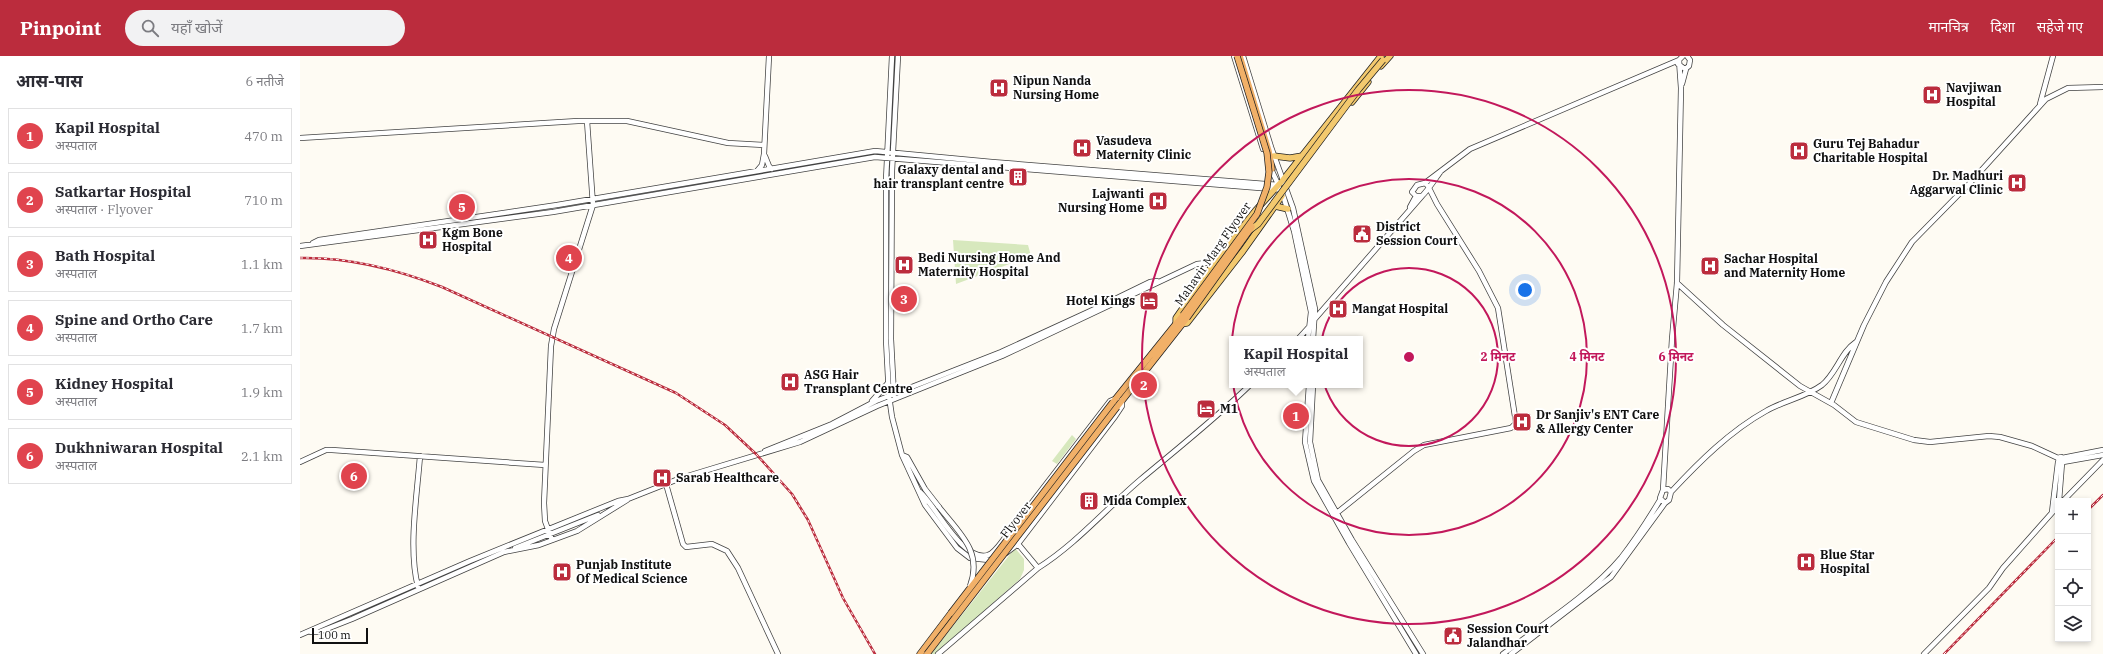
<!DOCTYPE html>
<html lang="hi">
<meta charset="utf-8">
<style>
body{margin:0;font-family:"IBM Plex Serif","Noto Sans Devanagari",serif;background:#f2f2f3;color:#2b2b33}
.controls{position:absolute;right:12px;bottom:12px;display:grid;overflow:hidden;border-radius:0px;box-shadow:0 2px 6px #0003}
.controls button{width:36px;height:36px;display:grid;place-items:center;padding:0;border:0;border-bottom:1px solid #e1e1e2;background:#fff;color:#2b2b33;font:20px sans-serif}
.scale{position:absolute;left:12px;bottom:10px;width:56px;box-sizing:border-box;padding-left:4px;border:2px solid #101010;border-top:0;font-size:11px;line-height:14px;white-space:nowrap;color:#101010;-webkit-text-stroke:3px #fff;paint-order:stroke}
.you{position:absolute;left:1225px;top:234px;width:14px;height:14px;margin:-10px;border:3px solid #fff;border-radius:50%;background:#1a73e8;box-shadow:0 0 0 6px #1a73e833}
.badge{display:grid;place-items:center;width:26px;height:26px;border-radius:50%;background:#bb2c3d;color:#fff;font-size:13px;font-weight:700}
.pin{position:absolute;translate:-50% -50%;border:2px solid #fff;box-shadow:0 1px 4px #0006}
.popup{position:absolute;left:929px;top:280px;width:134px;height:52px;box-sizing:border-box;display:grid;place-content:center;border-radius:0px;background:#fff;filter:drop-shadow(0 1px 3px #0005);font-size:13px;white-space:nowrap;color:#7c7c81}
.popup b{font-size:15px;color:#2b2b33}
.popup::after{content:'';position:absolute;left:50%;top:100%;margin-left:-8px;border:8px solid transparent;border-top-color:#fff}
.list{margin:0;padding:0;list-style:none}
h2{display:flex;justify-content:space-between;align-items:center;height:52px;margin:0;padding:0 16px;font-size:17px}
h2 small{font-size:13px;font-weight:400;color:#7c7c81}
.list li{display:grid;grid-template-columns:26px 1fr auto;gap:12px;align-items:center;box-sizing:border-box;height:56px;margin:0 8px 8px;padding:0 8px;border:1px solid #e1e1e2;border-radius:0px}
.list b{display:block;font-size:15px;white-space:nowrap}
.list p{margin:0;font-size:13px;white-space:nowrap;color:#7c7c81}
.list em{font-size:13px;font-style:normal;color:#7c7c81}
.icon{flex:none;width:22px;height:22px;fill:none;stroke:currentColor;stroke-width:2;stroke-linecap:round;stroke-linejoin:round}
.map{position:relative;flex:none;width:1803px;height:598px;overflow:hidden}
header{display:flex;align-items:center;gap:24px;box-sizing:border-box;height:56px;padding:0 20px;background:#bb2c3d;color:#fff}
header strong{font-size:19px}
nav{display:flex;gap:22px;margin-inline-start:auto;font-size:14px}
.search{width:280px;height:36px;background:#f2f2f3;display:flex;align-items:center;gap:10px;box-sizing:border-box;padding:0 14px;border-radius:22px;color:#7c7c81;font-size:15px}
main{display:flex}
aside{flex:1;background:#fff}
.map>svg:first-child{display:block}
.green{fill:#d7e8bd}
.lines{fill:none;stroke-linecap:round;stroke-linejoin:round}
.tertiary-casing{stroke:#434343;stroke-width:6}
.primary-casing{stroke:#212121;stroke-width:7}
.trunk-casing{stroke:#212121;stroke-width:7}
.tertiary{stroke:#fff;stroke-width:4.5}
.primary{stroke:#f3c96e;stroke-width:5.5}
.trunk{stroke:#f1b068;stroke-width:5.5}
.rail-casing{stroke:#bb2c3d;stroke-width:2.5}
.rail{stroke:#fff;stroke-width:1;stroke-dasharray:3;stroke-linecap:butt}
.tertiary-bridge-casing{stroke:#434343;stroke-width:6;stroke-linecap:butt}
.primary-bridge-casing{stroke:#212121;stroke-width:7;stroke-linecap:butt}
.trunk-bridge-casing{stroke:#212121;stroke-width:7;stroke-linecap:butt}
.tertiary-bridge{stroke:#fff;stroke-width:4.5}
.primary-bridge{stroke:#f3c96e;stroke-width:5.5}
.trunk-bridge{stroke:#f1b068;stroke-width:5.5}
.ring{fill:none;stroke:#c2185b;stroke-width:2}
.labels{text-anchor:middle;stroke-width:4;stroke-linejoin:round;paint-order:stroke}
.poi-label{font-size:12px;font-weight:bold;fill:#101010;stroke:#fff;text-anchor:start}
.street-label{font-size:12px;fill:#101010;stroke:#fff}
.centre{fill:#c2185b;stroke:#fff;stroke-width:2}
.ring-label{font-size:12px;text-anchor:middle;font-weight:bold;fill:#c2185b;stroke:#fff;stroke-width:4;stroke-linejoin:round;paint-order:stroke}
</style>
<header>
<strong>Pinpoint</strong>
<div class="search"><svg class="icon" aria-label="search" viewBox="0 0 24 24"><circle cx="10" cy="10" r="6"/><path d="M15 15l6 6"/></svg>यहाँ खोजें</div>
<nav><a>मानचित्र</a><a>दिशा</a><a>सहेजे गए</a></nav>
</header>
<main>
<aside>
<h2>आस-पास<small>6 नतीजे</small></h2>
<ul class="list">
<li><span class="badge" style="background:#e0444e">1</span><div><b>Kapil Hospital</b><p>अस्पताल</p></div><em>470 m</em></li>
<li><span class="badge" style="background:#e0444e">2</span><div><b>Satkartar Hospital</b><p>अस्पताल · Flyover</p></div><em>710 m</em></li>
<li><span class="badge" style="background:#e0444e">3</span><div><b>Bath Hospital</b><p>अस्पताल</p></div><em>1.1 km</em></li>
<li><span class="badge" style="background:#e0444e">4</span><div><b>Spine and Ortho Care</b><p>अस्पताल</p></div><em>1.7 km</em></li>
<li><span class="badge" style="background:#e0444e">5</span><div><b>Kidney Hospital</b><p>अस्पताल</p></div><em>1.9 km</em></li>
<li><span class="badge" style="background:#e0444e">6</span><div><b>Dukhniwaran Hospital</b><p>अस्पताल</p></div><em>2.1 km</em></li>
</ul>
</aside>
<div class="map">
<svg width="1803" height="598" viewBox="0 0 1803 598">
<rect width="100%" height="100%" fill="#fefbf3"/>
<path class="green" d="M 653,184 L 728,189 L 731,200 L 656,228 Z
M 772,379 L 776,383 L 757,408 L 752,405 Z
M 715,492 L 724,503 L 724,514 L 720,523 L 636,598 L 631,598 Z"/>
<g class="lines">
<g class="tertiary-casing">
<path id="tertiary" d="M 592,0 L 586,124 L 586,284 L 589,340 L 592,361 L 602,399 L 625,449 L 657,492 L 670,502 L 689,504 L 706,497 L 718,488 L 814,362 L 822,350 L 822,344
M 934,0 L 963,93
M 943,0 L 971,91 L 993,152 L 1015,253 L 1013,283
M 1378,8 L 1385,13 L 1389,10 L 1390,4 L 1387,0
M 1382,28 L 1386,13
M 1740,48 L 1753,0
M 0,82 L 278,65 L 327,65 L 428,87 L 464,89
M 465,100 L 469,110 L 472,113
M 970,111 L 979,130
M 457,115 L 462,109 L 464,98 L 469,0
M 1125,127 L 1170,93 L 1379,4
M 982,136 L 994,175 L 1011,256 L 1008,283
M 1110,151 L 1116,140
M 13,187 L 19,184 L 257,149 L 575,95 L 692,106 L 978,129
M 0,190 L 253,156 L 575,101 L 985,134
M 1377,227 L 1423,269 L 1500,330 L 1534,349 L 1556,366 L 1614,384 L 1630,386 L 1689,380 L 1700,381 L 1732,390 L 1758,402 L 1761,401 L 1763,406 L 1759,407 L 1758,402
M 813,244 L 850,226 L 857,225
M 1013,265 L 1122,140
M 998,283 L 1009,271
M 1009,329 L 1005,386 L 1014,425 L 1049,487 L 1116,598
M 1013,329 L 1010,386 L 1018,424 L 1052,484 L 1123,598
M 594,340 L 591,283 L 592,115 L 598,0
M 572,345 L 588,327
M 1531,347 L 1564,269 L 1586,226 L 1612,186 L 1669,128 L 1746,43 L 1768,32 L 1803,31
M 465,395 L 532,368 L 576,345 L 701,296 L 799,251
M 602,399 L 607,401 L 625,433 L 639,451
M 1762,402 L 1803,394
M 0,406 L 26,394 L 32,394 L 245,409
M 1763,406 L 1803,399
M 366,428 L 383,488 L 386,491 L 412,488 L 427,495 L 438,512 L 478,598
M 1363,434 L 1368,433 L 1371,436 L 1369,444 L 1365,447 L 1360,442 L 1363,434 L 1372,283 L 1377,227 L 1381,32 L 1379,4 L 1383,0
M 620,436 C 636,450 663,507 688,499 C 695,497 702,485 707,479 L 810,345 L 817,342
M 1371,436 C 1399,406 1430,375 1466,355 C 1483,345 1506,341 1522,329 C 1536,318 1541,296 1556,286
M 1759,445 L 1762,407
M 1763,445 L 1803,404
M 1752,456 L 1758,406
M 1033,460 L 1114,395 L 1124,389 L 1211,372 L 1216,367 L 1198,252 L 1179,215 L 1137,148 L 1128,130 L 1125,127 L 1117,129 L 1112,136 L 1116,140 L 1122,140 C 1129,133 1135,123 1141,115
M 707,479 L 718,488 L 738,512 C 776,488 806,453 840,424 C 877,393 915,363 950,329
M 252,484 L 245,465 L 244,447 L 251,290 L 254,273 L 293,149 L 287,65
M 215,492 L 298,459
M 118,531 C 108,493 117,440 120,400
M 11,576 L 19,576 L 52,563 L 204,496 L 239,489 L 277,475 L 327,444
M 0,579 L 170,505 L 318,445 L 328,443 L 381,422 L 500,386 L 577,350 L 702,300 L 897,208 L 915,206
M 638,598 L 738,512
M 1203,598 C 1240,570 1291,538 1321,502 C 1335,484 1348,464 1360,444
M 1211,598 L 1311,521 L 1365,447
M 1624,598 L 1689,532 L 1703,512 L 1758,450"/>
</g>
<g class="primary-casing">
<path id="primary" d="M 1081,10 L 1090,0
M 1052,46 L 1068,26
M 974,100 L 990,102 L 1002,100
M 975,150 L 988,153
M 876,268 L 876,262 L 915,206 L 956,154 L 983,124 L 1081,0
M 881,268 L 887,267 L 943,195 L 982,140"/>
</g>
<g class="trunk-casing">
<path id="trunk" d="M 940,0 L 969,95 L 972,113
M 813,346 L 883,259
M 817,351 L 887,262
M 620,598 L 651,557"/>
</g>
<use href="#tertiary" class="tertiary"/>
<use href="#primary" class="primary"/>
<use href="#trunk" class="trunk"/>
<g class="rail-casing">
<path id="rail" d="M 0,202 C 50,201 96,213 142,231 L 376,337 L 425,369 L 456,398 L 492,438 L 508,464 L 543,542 L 575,598
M 1788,454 L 1803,439
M 1644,598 L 1758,481"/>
</g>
<use href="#rail" class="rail"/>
<g class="tertiary-bridge-casing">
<path id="tertiary-bridge" d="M 639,451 C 659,477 683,495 670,530"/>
</g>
<g class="primary-bridge-casing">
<path id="primary-bridge" d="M 950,174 L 958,168 L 1058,34 L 1083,4"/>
</g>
<g class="trunk-bridge-casing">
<path id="trunk-bridge" d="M 883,259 L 957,158 L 967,131 L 969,116 L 967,97 L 937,0
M 887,262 L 952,171
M 651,557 L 813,346
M 627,598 L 817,351"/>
</g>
<use href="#tertiary-bridge" class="tertiary-bridge"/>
<use href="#primary-bridge" class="primary-bridge"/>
<use href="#trunk-bridge" class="trunk-bridge"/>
</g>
<g class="ring">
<circle cx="1109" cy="301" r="89"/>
<circle cx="1109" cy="301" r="178"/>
<circle cx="1109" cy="301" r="267"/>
</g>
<defs>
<g id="hospital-square" transform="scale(1)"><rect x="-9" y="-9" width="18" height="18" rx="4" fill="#bb2c3d" stroke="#fff"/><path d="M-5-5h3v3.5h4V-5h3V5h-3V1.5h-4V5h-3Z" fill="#fff"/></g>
<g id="building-square" transform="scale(1)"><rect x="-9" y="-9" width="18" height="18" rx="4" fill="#bb2c3d" stroke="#fff"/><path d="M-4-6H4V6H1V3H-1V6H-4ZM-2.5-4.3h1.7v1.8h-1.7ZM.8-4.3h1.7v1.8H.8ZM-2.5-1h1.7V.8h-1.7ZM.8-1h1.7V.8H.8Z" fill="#fff"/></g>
<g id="civic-square" transform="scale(1)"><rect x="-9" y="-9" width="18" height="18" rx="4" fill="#bb2c3d" stroke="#fff"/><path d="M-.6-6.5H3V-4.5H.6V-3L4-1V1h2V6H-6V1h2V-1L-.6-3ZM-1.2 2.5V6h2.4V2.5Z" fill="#fff"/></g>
<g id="hotel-square" transform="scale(1)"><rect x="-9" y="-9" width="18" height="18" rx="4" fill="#bb2c3d" stroke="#fff"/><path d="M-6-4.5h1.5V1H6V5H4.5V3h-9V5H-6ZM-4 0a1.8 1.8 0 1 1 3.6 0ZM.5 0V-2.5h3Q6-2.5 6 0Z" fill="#fff"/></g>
</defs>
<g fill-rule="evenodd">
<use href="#hospital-square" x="699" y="32"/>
<use href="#hospital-square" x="1632" y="39"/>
<use href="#hospital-square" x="782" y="92"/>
<use href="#hospital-square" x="1499" y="95"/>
<use href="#building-square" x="718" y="121"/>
<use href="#hospital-square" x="1717" y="127"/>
<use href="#hospital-square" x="858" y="145"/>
<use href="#civic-square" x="1062" y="178"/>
<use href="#hospital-square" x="128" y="184"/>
<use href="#hospital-square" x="604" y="209"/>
<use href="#hospital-square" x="1410" y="210"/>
<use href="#hotel-square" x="849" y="245"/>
<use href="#hospital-square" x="1038" y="253"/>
<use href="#hospital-square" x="490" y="326"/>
<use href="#hotel-square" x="906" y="353"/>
<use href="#hospital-square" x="1222" y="366"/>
<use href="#hospital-square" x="362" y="422"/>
<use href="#building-square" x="789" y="445"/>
<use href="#hospital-square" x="1506" y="506"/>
<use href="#hospital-square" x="262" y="516"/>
<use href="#civic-square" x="1153" y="580"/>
</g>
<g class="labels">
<g class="poi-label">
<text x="713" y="29">Nipun Nanda<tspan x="713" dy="14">Nursing Home</tspan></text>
<text x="1646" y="36">Navjiwan<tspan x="1646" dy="14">Hospital</tspan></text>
<text x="796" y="89">Vasudeva<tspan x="796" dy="14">Maternity Clinic</tspan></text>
<text x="1513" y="92">Guru Tej Bahadur<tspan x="1513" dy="14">Charitable Hospital</tspan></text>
<text x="704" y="118" text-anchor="end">Galaxy dental and<tspan x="704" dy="14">hair transplant centre</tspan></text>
<text x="1703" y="124" text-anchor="end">Dr. Madhuri<tspan x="1703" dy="14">Aggarwal Clinic</tspan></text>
<text x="844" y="142" text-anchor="end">Lajwanti<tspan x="844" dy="14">Nursing Home</tspan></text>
<text x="1076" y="175">District<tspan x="1076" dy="14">Session Court</tspan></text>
<text x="142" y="181">Kgm Bone<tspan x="142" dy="14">Hospital</tspan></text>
<text x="618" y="206">Bedi Nursing Home And<tspan x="618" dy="14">Maternity Hospital</tspan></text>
<text x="1424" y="207">Sachar Hospital<tspan x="1424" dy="14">and Maternity Home</tspan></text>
<text x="835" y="249" text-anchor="end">Hotel Kings</text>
<text x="1052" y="257">Mangat Hospital</text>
<text x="504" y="323">ASG Hair<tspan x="504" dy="14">Transplant Centre</tspan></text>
<text x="920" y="357">M1</text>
<text x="1236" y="363">Dr Sanjiv's ENT Care<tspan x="1236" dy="14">&amp; Allergy Center</tspan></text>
<text x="376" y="426">Sarab Healthcare</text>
<text x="803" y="449">Mida Complex</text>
<text x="1520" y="503">Blue Star<tspan x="1520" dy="14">Hospital</tspan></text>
<text x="276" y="513">Punjab Institute<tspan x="276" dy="14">Of Medical Science</tspan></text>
<text x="1167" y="577">Session Court<tspan x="1167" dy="14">Jalandhar</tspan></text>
</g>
<g class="street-label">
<text transform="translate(913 198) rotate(-55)" y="4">Mahavir Marg Flyover</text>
<text transform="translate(716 464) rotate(-52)" y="4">Flyover</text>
</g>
</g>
<circle cx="1109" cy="301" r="6" class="centre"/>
<g class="ring-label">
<text x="1198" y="305">2 मिनट</text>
<text x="1287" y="305">4 मिनट</text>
<text x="1376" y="305">6 मिनट</text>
</g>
</svg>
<div class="controls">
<button>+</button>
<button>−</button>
<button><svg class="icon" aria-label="locate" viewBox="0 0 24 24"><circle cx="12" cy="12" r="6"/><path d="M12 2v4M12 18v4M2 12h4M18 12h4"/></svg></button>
<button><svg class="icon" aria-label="layers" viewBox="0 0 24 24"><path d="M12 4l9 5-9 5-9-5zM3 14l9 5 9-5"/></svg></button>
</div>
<div class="scale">100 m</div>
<div class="you"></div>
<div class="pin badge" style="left:996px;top:360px;background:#e0444e">1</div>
<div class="popup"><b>Kapil Hospital</b>अस्पताल</div>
<div class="pin badge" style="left:844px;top:329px;background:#e0444e">2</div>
<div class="pin badge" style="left:604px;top:243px;background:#e0444e">3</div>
<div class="pin badge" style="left:269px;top:202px;background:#e0444e">4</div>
<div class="pin badge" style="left:162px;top:151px;background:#e0444e">5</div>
<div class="pin badge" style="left:54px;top:420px;background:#e0444e">6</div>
</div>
</main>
